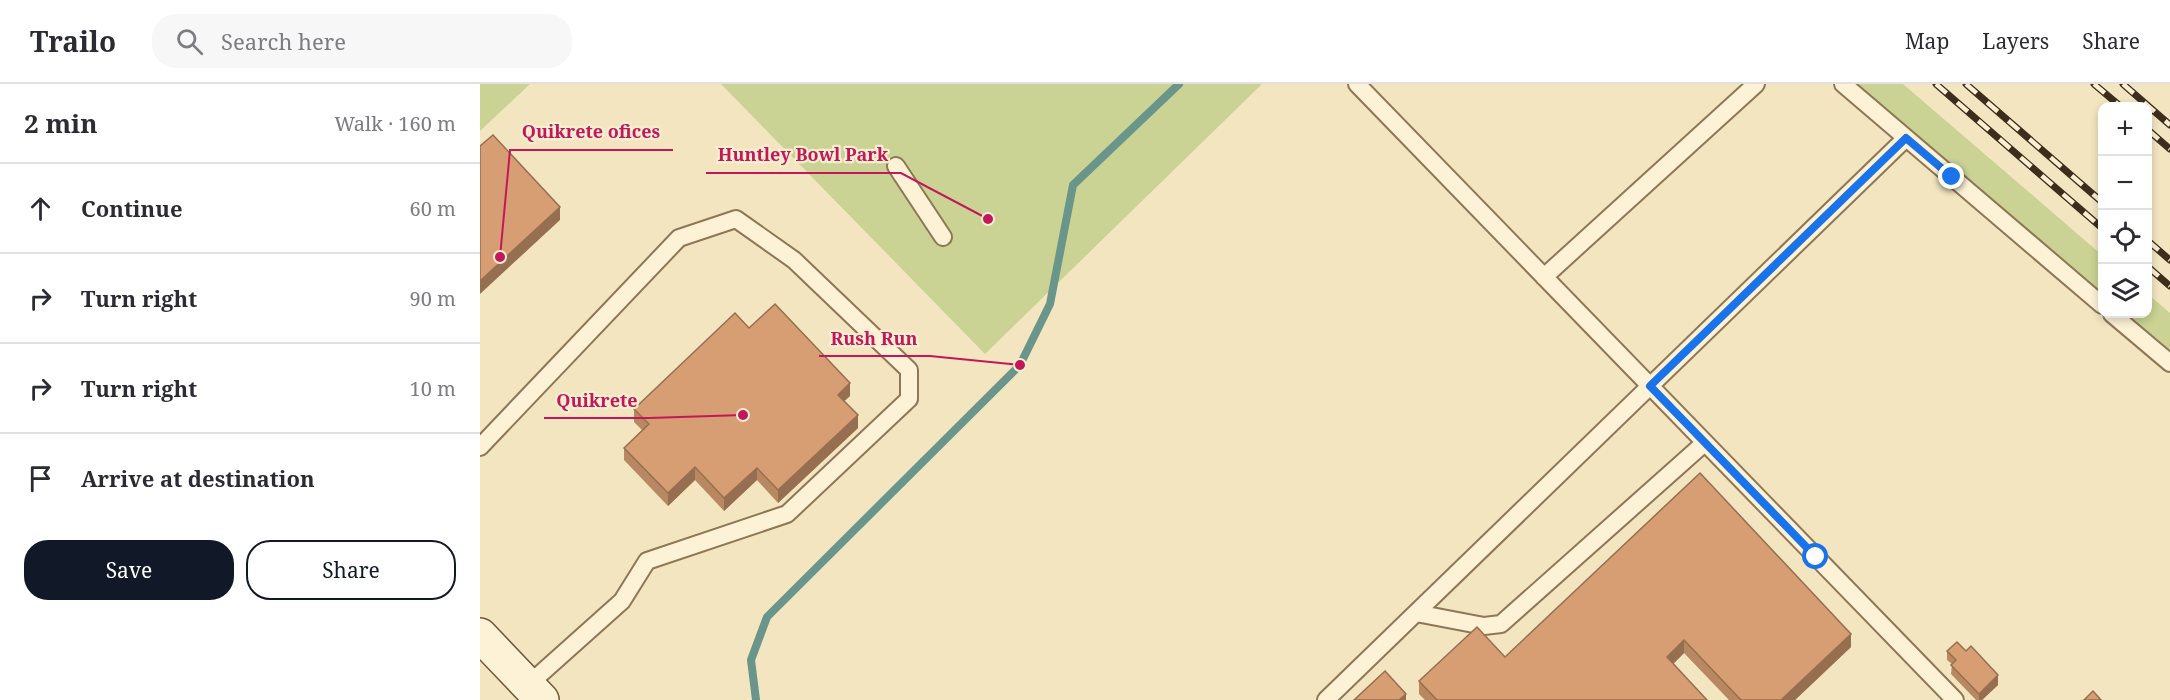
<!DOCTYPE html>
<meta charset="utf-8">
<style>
body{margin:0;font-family:"Noto Serif",serif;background:#f7f7f7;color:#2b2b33}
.controls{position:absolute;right:18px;top:18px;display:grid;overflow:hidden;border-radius:12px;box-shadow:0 3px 9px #0003}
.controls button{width:54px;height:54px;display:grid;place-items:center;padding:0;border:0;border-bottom:2px solid #e1e1e2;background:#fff;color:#2b2b33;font:30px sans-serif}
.stop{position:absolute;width:18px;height:18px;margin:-14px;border:4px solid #1a73e8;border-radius:50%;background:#fff}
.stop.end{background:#1a73e8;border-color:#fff;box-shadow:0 2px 6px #0008}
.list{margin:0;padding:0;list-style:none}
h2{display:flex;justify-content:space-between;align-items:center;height:78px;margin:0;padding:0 24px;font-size:26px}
h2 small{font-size:20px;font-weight:400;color:#7c7c81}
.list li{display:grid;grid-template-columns:39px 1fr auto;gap:18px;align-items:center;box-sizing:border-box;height:90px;padding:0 24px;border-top:2px solid #e1e1e2}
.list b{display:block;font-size:22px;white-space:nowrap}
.list em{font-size:20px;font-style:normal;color:#7c7c81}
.actions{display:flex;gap:12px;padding:18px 24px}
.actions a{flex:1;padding:14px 0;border:2px solid #111827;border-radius:24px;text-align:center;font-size:21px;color:#111827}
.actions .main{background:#111827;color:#fff}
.icon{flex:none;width:33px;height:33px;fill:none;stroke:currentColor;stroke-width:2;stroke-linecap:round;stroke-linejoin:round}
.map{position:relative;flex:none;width:1690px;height:616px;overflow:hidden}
header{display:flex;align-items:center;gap:36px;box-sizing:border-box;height:84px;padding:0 30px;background:#fff;border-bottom:2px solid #e1e1e2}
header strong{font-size:28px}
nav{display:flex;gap:33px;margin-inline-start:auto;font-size:21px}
.search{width:420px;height:54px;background:#f7f7f7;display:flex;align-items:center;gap:15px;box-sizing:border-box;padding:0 21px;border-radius:24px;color:#7c7c81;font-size:22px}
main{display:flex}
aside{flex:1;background:#fff}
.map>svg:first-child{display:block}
.green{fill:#cad393}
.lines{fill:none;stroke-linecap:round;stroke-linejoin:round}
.stream{stroke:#69958b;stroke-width:8}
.lane-casing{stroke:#8f7656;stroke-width:20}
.secondary-casing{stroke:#715639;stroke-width:36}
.lane{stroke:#fdf2d5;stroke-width:16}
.secondary{stroke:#fdf2d5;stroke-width:33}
.rail-casing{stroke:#3d2d1c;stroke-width:7}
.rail{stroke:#faefd1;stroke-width:4.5;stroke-dasharray:14;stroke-linecap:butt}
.wall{fill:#b88862}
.shaded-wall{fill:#966f50}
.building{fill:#d69e72;stroke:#966f50;stroke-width:1.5}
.route{stroke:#1a73e8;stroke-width:8}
.leader{fill:none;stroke:#c2185b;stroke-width:2}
.callout-dot{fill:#c2185b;stroke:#faefd1;stroke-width:2}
.callout-label{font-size:18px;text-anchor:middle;font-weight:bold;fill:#c2185b;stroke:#faefd1;stroke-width:4.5;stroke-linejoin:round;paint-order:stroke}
</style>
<header>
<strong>Trailo</strong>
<div class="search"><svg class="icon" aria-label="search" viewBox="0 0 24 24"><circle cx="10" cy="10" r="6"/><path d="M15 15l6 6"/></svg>Search here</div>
<nav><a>Map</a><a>Layers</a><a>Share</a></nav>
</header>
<main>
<aside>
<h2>2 min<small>Walk · 160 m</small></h2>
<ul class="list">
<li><svg class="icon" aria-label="ahead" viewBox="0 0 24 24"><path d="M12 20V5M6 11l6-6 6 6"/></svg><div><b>Continue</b></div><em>60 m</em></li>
<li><svg class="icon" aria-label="right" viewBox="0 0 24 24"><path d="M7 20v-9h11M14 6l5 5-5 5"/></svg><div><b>Turn right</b></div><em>90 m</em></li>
<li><svg class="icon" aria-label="right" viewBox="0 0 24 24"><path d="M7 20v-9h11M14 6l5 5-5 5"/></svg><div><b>Turn right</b></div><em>10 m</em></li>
<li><svg class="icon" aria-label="arrive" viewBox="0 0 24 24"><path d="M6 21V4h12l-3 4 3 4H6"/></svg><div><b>Arrive at destination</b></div></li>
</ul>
<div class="actions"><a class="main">Save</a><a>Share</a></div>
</aside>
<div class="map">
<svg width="1690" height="616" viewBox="0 0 1690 616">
<rect width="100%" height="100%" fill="#f3e5c0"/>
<path class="green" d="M 0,0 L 50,0 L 0,47 Z
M 241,0 L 782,0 L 505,270 Z
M 1363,0 L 1423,0 L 1622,171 L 1622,221 Z
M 1668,210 L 1690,229 L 1690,279 L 1632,230 L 1668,230 Z"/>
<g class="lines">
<path class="stream" d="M 276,616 L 271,576 L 287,533 L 540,281 L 570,220 L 593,101 L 699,0"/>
<g class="lane-casing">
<path id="lane" d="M 877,0 L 1475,616
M 1363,0 L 1622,221
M 416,82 L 463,153
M 1064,193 L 1276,0
M 1632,230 L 1690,279
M 0,363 L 199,154 L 256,135 L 314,176 L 429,286 L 429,315 L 307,430 L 167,477 L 142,517 L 48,601
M 936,529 L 1004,542 L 1021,540 L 1221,362
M 846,616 L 1426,54"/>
</g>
<g class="secondary-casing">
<path id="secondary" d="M 0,551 L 62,616"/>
</g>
<use href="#lane" class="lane"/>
<use href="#secondary" class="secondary"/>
<g class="rail-casing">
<path id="rail" d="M 1456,0 L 1622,144
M 1486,0 L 1622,118
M 1614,0 L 1640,22
M 1643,0 L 1690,41
M 1668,46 L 1690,65
M 1668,157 L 1690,176
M 1668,183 L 1690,202"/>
</g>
<use href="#rail" class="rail"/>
</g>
<path class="wall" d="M 269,244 L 370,312 L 364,317 L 378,344 L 298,419 L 277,396 L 244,427 L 215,396 L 188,422 L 144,376 L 144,364 L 162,346 L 154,338 L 154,325 Z
M 1220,389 L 1371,563 L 1315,616 L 1249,616 L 1204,569 L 1193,580 L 1227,616 L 945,616 L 939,610 L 939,597 L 1025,573 Z
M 1467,567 L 1518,601 L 1502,616 L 1496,616 L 1471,590 L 1472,580 L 1467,576 Z"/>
<path class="shaded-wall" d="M 80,123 L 80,136 L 0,210 L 0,197 Z
M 370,299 L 370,312 L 358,323 L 358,311 Z
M 378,331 L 378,344 L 298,419 L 298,406 Z
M 215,383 L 215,396 L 188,422 L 188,409 Z
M 277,384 L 277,396 L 244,427 L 244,414 Z
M 1371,550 L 1371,563 L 1315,616 L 1301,616 Z
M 1204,556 L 1204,569 L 1187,586 L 1187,573 Z
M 1518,591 L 1518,601 L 1502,616 L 1499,616 L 1499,610 Z
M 926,610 L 926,616 L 919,616 Z"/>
<path class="building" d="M 13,51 L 80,123 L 0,197 L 0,62 Z
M 295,220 L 370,299 L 358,311 L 378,331 L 298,406 L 277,384 L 244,414 L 215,383 L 188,409 L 144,364 L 169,340 L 154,325 L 255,229 L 269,244 Z
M 1220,389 L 1371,550 L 1301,616 L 1261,616 L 1204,556 L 1187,573 L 1227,616 L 957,616 L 939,597 L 997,543 L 1025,573 Z
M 1477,558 L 1486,567 L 1491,562 L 1518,591 L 1499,610 L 1471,581 L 1476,576 L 1467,567 Z
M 905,587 L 926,610 L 919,616 L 874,616 Z
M 1613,607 L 1621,616 L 1604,616 Z"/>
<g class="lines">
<path class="route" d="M 1336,473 L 1170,302 L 1426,54 L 1472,93"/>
</g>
<path class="leader" d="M20 173L30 66H193M508 135L421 89H226M540 281L450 272H339M263 331L169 334H64"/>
<g class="callout-dot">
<circle cx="20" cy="173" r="6"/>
<circle cx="508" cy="135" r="6"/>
<circle cx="540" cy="281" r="6"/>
<circle cx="263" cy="331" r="6"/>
</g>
<g class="callout-label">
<text x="111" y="54">Quikrete ofices</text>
<text x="323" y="77">Huntley Bowl Park</text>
<text x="394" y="261">Rush Run</text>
<text x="117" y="323">Quikrete</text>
</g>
</svg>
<div class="controls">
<button>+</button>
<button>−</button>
<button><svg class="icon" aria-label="locate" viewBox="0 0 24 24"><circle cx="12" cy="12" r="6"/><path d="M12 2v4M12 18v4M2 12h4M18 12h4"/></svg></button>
<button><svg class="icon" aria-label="layers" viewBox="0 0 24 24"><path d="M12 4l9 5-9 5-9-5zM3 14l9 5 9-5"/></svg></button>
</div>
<div class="stop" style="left:1336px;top:473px"></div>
<div class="stop end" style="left:1472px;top:93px"></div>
</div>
</main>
